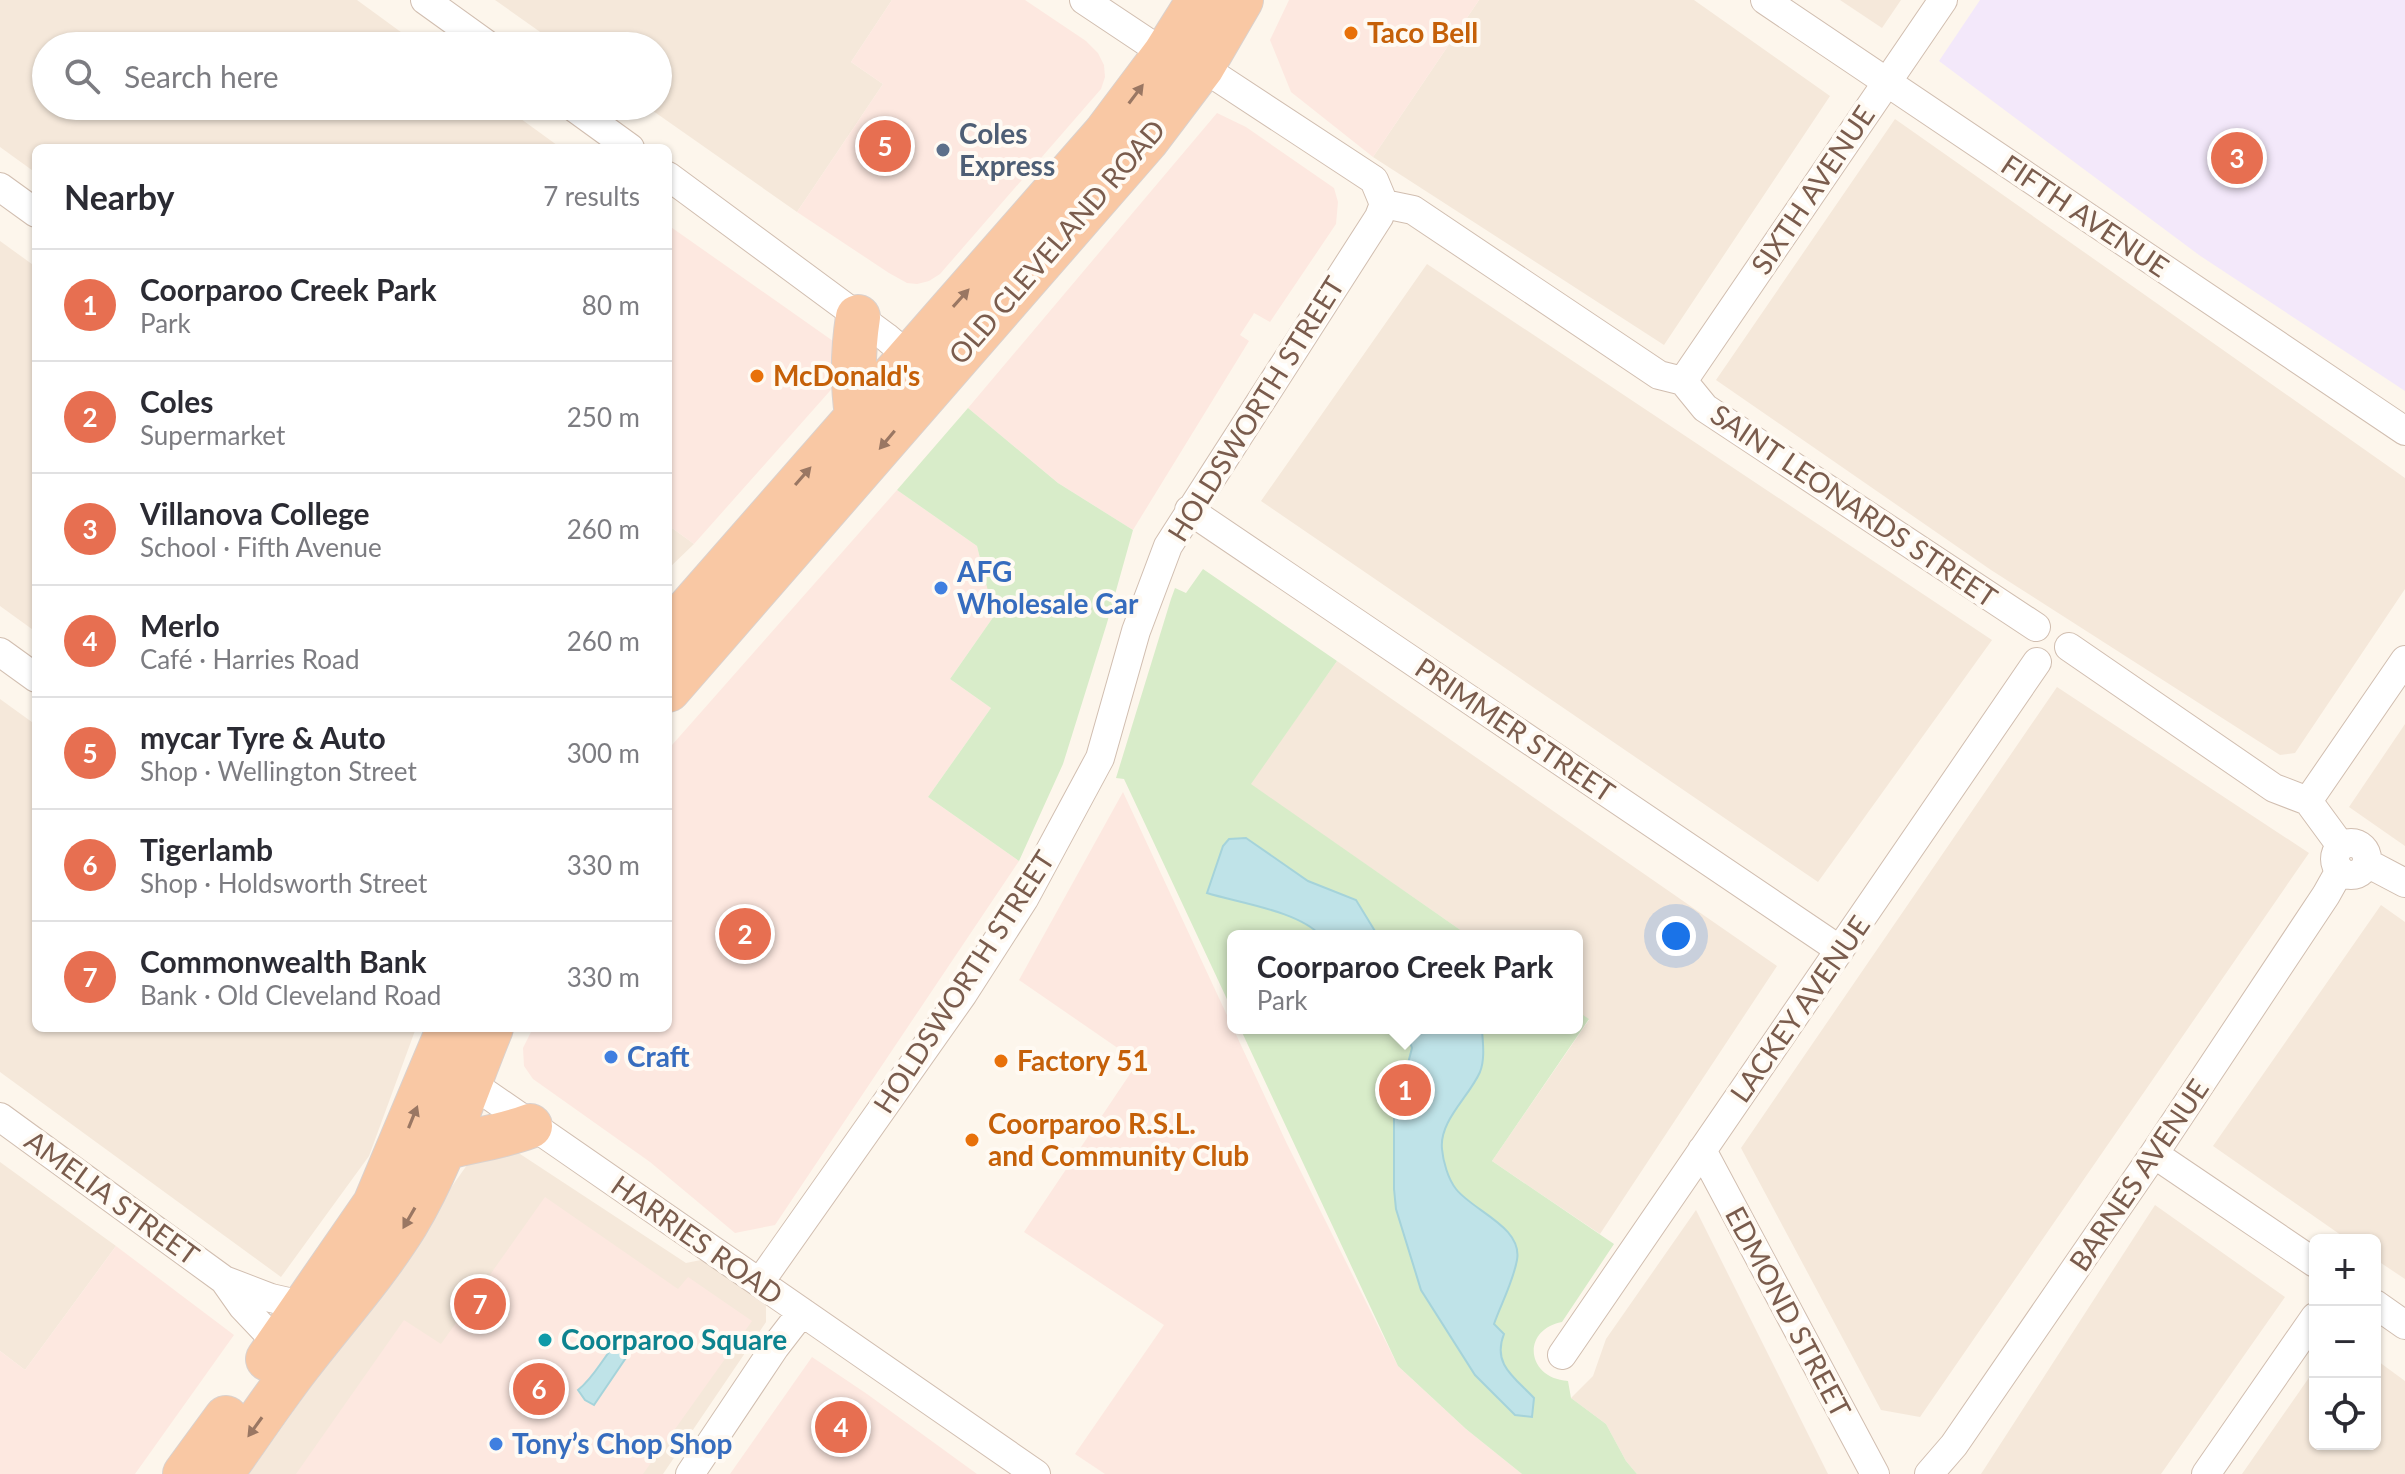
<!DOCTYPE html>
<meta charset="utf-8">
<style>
body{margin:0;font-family:Lato,sans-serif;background:#f2f2f3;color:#2b2b33}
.controls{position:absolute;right:24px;bottom:24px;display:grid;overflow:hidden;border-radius:12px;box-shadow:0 2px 6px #0004}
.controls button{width:72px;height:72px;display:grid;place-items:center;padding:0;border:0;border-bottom:2px solid #e1e1e2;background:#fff;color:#2b2b33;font:40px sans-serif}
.you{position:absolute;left:1676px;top:936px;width:28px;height:28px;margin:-20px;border:6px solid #fff;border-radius:50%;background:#1a73e8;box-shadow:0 0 0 12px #1a73e833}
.badge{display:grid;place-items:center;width:52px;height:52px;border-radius:50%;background:#e76f51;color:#fff;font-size:26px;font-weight:700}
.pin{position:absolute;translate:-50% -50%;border:4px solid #fff;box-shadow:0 2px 8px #0006}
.popup{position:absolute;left:1227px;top:930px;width:356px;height:104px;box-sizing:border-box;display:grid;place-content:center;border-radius:12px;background:#fff;filter:drop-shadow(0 2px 6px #0005);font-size:26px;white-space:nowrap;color:#7c7c81}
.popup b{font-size:30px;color:#2b2b33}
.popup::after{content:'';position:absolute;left:50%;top:100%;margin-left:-16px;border:16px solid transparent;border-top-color:#fff}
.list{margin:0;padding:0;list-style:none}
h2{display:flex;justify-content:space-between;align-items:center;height:104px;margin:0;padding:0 32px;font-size:34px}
h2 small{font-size:26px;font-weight:400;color:#7c7c81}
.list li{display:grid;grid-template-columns:52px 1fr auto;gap:24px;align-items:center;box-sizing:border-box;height:112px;padding:0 32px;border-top:2px solid #e1e1e2}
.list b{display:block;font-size:30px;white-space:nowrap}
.list p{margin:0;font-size:26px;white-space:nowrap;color:#7c7c81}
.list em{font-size:26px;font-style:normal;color:#7c7c81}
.icon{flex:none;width:44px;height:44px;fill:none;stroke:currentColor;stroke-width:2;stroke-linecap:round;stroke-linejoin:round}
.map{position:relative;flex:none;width:2405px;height:1474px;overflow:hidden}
.search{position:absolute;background:#fff;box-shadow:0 2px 6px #0004;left:32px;top:32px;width:640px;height:88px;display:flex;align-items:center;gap:20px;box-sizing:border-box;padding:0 28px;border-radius:44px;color:#7c7c81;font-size:30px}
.panel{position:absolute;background:#fff;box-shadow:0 2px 6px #0004;left:32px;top:144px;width:640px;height:888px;border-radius:12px}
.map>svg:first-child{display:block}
.residential{fill:#f5e8da}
.commercial{fill:#fde8e0}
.education{fill:#f3e8fa}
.green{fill:#d8ecc9}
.water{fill:#bfe3e8;stroke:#a5d3da;stroke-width:2}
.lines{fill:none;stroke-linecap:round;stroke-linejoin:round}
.minor-casing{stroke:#d1beb0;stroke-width:30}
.trunk-casing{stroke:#dad1cd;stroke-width:46}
.minor{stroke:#fff;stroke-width:28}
.trunk{stroke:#f9c8a4;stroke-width:44}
.oneway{fill:#9a7763}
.food-dot{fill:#e8710a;stroke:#fffaf3;stroke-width:3}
.service-dot{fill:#5c6f8a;stroke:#fffaf3;stroke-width:3}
.shop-dot{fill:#3f7fe0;stroke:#fffaf3;stroke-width:3}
.culture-dot{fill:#0f9aa8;stroke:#fffaf3;stroke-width:3}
.labels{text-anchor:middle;stroke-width:8;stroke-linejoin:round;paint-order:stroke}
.food-label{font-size:28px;font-weight:bold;fill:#c56008;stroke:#fffaf3;text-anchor:start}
.service-label{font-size:28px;font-weight:bold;fill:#4e5e75;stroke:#fffaf3;text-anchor:start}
.street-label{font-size:28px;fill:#7a5c4d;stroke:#fffaf3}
.shop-label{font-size:28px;font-weight:bold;fill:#366cbe;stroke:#fffaf3;text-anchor:start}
.culture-label{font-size:28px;font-weight:bold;fill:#0d838f;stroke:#fffaf3;text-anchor:start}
</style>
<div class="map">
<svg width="2405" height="1474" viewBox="0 0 2405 1474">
<rect width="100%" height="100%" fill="#fdf6ec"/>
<path class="residential" d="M 0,0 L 357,0 L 420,46 L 46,46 L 46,106 L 503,106 L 561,148 L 36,148 L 36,173 L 0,147 Z
M 495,0 L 892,0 L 851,62 L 883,84 L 797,212 L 646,106 L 658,106 L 658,46 L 560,46 Z
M 1479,0 L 1694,0 L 1830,96 L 1664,345 L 1373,157 Z
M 1840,0 L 1901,0 L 1882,28 Z
M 1895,119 L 2405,478 L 2405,589 L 2295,753 L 2280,755 L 1991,570 L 1716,380 Z
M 0,241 L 36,267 L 36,632 L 0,606 Z
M 1427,264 L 1992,640 L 1818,882 L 1261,501 Z
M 668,525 L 694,544 L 668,569 Z
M 1337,661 L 1777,966 L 1600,1234 L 1492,1161 L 1589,1020 L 1577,1011 L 1577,936 L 1469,936 L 1250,784 Z
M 2057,687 L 2309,853 L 1920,1417 L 1881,1410 L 1741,1148 Z
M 0,699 L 36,725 L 36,1028 L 416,1028 L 369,1156 L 281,1277 L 0,1072 Z
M 2405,724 L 2405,846 L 2349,807 Z
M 2381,905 L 2405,922 L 2405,1279 L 2375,1259 L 2375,1240 L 2348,1240 L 2213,1146 Z
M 514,1150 L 686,1263 L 706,1259 L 763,1298 L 766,1304 L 766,1322 L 663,1474 L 249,1474 L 467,1165 Z
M 0,1162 L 116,1246 L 25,1370 L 0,1351 Z
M 2155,1205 L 2285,1297 L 2161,1474 L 1981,1474 Z
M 1696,1210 L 1828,1474 L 1637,1474 L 1626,1461 L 1606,1424 L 1571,1398 L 1593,1376 L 1606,1339 Z
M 2375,1359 L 2405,1381 L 2405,1474 L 2242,1474 L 2315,1369 L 2315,1444 L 2375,1444 Z"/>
<path class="commercial" d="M 892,0 L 1025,0 L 1086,41 L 1098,53 L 1104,65 L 1105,77 L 1101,89 L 940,274 L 929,281 L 917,284 L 907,283 L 889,273 L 797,212 L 883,84 L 851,62 Z
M 1289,0 L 1479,0 L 1373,157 L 1291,92 L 1270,40 Z
M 1217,113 L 1246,127 L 1334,188 L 1338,202 L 1336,224 L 1270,322 L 1254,313 L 1253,315 L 1240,335 L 1249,341 L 1133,530 L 1058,483 L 968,408 Z
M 668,225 L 833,341 L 842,354 L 837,383 L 694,544 L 668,525 Z
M 897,490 L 977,546 L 994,616 L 950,679 L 991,708 L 928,797 L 1019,861 L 775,1225 L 735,1233 L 650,1162 L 533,1079 L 524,1066 L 523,1048 L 533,1028 L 668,1028 L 668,752 L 672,745 Z
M 1123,792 L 1287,1144 L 1398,1366 L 1466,1429 L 1522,1474 L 1105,1474 L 1075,1454 L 1164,1325 L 1024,1232 L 1138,1062 L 1019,980 Z
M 545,1197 L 678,1289 L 688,1277 L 752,1321 L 643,1474 L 296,1474 L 404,1320 L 441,1344 Z
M 116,1246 L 234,1335 L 135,1474 L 0,1474 L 0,1351 L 25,1370 Z
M 812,1357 L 867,1394 L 977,1474 L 730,1474 Z"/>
<path class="education" d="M 1980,0 L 2405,0 L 2405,391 L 2199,255 L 1939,61 Z"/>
<path class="green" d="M 968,408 L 1058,483 L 1133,530 L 1107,623 L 1063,764 L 1019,861 L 928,797 L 991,708 L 950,679 L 994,616 L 977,546 L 897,490 Z
M 1203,569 L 1337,661 L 1251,784 L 1469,936 L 1233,936 L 1233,1012 L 1124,779 L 1116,778 L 1171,599 L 1175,588 L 1186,593 Z
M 1577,1011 L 1589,1019 L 1492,1161 L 1614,1244 L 1562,1322 C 1521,1330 1526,1378 1568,1381 L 1571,1398 L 1606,1424 L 1626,1461 L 1637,1474 L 1522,1474 L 1466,1429 L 1398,1366 L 1240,1028 L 1577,1028 Z"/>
<path class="water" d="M 1246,838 L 1308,881 L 1356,900 L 1378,936 L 1321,936 C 1299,911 1239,903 1207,893 L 1223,846 L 1229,839 Z
M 1405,1028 L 1482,1030 C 1483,1044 1485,1059 1480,1072 C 1469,1097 1439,1121 1442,1149 C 1443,1161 1448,1179 1456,1189 C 1473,1211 1523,1227 1517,1260 C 1513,1282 1501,1304 1494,1324 L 1504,1334 C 1492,1364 1514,1377 1534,1398 L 1532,1417 L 1515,1415 L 1475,1375 L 1421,1290 L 1396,1209 L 1394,1189 L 1394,1117 L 1412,1048 Z
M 624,1335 L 636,1343 L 594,1405 L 585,1400 L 578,1390 C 597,1375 605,1352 624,1335 Z"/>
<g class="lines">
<g class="minor-casing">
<path id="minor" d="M 425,0 L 489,46
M 1084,0 L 1165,54 L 1202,67 L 1374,180 L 1384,204
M 1765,0 L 2405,431
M 572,106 L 630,148
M 668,176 L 886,337 L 921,367
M 0,187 L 36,213
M 1384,204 L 1413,210 L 1659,375 L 1683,381 L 1705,408 L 2036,627
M 1683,381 L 1943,0
M 1189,510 L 1840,950
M 2069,647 L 2274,788 L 2308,801 L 2341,846
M 0,652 L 36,678
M 2308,801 L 2405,660
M2335 859a16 16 0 1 1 32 0a16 16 0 1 1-32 0Z
M 2367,863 L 2405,883
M 458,1074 L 1036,1474
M 0,1117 L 224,1280 L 271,1298 L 306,1306
M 1702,1150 L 1875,1474
M 2154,1154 L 2315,1263
M 224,1280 L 243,1307 L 278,1344
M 760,1282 L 963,994 L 1024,899 L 1100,758 L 1136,631 L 1168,546 L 1379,217 L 1384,204
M 2375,1304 L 2405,1325
M 1562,1355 L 2037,662
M 690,1474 L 775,1347 L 802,1312
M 1929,1474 L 1954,1445 L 2154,1154 L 2326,895 L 2340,870
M 2206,1474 L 2315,1317"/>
</g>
<g class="trunk-casing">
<path id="trunk" d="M 857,415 C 852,381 853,350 858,317
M 668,633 L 1105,134 L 1165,54 L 1199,0
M 668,690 L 1146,141 L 1202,67 L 1241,0
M 444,1148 C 473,1140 501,1137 530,1126
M 268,1359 L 375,1204 L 449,1028
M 185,1474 L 226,1418
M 221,1474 C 247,1438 272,1400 299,1365 C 335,1318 375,1274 406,1224 C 443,1162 464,1094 491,1028"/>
</g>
<use href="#minor" class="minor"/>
<use href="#trunk" class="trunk"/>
</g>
<defs><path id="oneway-solid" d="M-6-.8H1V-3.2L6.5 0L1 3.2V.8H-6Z" transform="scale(2)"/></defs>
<g class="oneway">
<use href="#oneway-solid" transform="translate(1136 94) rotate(-53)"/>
<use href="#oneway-solid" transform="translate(961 298) rotate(-48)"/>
<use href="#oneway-solid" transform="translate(887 440) rotate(130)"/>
<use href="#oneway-solid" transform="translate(803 476) rotate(-49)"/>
<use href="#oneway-solid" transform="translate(413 1117) rotate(-68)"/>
<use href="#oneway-solid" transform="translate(409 1218) rotate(120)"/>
<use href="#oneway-solid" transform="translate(255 1427) rotate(126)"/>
</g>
<g class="food-dot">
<circle cx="1351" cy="33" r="8"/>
<circle cx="757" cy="376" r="8"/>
<circle cx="1001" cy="1061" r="8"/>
<circle cx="972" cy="1140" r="8"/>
</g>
<circle class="service-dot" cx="943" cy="150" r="8"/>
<g class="shop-dot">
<circle cx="941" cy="588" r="8"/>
<circle cx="611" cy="1057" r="8"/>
<circle cx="496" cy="1444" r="8"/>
</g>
<circle class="culture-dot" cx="545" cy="1340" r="8"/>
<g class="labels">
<g class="food-label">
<text x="1367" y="43">Taco Bell</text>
<text x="773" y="386">McDonald's</text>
<text x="1017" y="1071">Factory 51</text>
<text x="988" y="1134">Coorparoo R.S.L.<tspan x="988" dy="32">and Community Club</tspan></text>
</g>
<g class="service-label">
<text x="959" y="144">Coles<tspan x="959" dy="32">Express</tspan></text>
</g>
<g class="street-label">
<text transform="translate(1813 190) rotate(-56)" y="10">SIXTH AVENUE</text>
<text transform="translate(2085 216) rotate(34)" y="10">FIFTH AVENUE</text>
<text transform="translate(1057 242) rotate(-49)" y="10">OLD CLEVELAND ROAD</text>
<text transform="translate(1256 409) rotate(-58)" y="10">HOLDSWORTH STREET</text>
<text transform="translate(1854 506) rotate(34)" y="10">SAINT LEONARDS STREET</text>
<text transform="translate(1515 730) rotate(34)" y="10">PRIMMER STREET</text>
<text transform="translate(964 982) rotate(-57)" y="10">HOLDSWORTH STREET</text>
<text transform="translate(1800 1009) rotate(-55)" y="10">LACKEY AVENUE</text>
<text transform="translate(2139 1175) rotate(-56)" y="10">BARNES AVENUE</text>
<text transform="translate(112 1198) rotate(36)" y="10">AMELIA STREET</text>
<text transform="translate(697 1240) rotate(35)" y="10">HARRIES ROAD</text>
<text transform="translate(1788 1312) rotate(62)" y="10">EDMOND STREET</text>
</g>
<g class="shop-label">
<text x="957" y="582">AFG<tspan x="957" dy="32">Wholesale Car</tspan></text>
<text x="627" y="1067">Craft</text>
<text x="512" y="1454">Tony’s Chop Shop</text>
</g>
<g class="culture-label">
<text x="561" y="1350">Coorparoo Square</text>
</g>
</g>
</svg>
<div class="controls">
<button>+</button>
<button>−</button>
<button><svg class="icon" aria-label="locate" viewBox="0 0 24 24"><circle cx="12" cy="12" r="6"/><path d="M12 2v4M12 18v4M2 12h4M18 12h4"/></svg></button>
</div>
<div class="you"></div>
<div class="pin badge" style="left:1405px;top:1090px">1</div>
<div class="popup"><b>Coorparoo Creek Park</b>Park</div>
<div class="pin badge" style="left:745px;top:934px">2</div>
<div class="pin badge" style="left:2237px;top:158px">3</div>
<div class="pin badge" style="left:841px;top:1427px">4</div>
<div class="pin badge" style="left:885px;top:146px">5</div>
<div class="pin badge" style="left:539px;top:1389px">6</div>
<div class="pin badge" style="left:480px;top:1304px">7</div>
<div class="search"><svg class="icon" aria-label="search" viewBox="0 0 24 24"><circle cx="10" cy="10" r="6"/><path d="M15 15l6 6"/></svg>Search here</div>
<section class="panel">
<h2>Nearby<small>7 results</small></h2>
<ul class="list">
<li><span class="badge">1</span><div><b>Coorparoo Creek Park</b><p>Park</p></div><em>80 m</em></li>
<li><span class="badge">2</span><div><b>Coles</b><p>Supermarket</p></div><em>250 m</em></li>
<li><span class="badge">3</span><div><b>Villanova College</b><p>School · Fifth Avenue</p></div><em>260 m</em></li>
<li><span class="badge">4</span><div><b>Merlo</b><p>Café · Harries Road</p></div><em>260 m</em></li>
<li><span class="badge">5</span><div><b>mycar Tyre &amp; Auto</b><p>Shop · Wellington Street</p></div><em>300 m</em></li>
<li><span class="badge">6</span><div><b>Tigerlamb</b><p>Shop · Holdsworth Street</p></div><em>330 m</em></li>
<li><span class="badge">7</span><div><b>Commonwealth Bank</b><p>Bank · Old Cleveland Road</p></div><em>330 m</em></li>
</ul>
</section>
</div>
